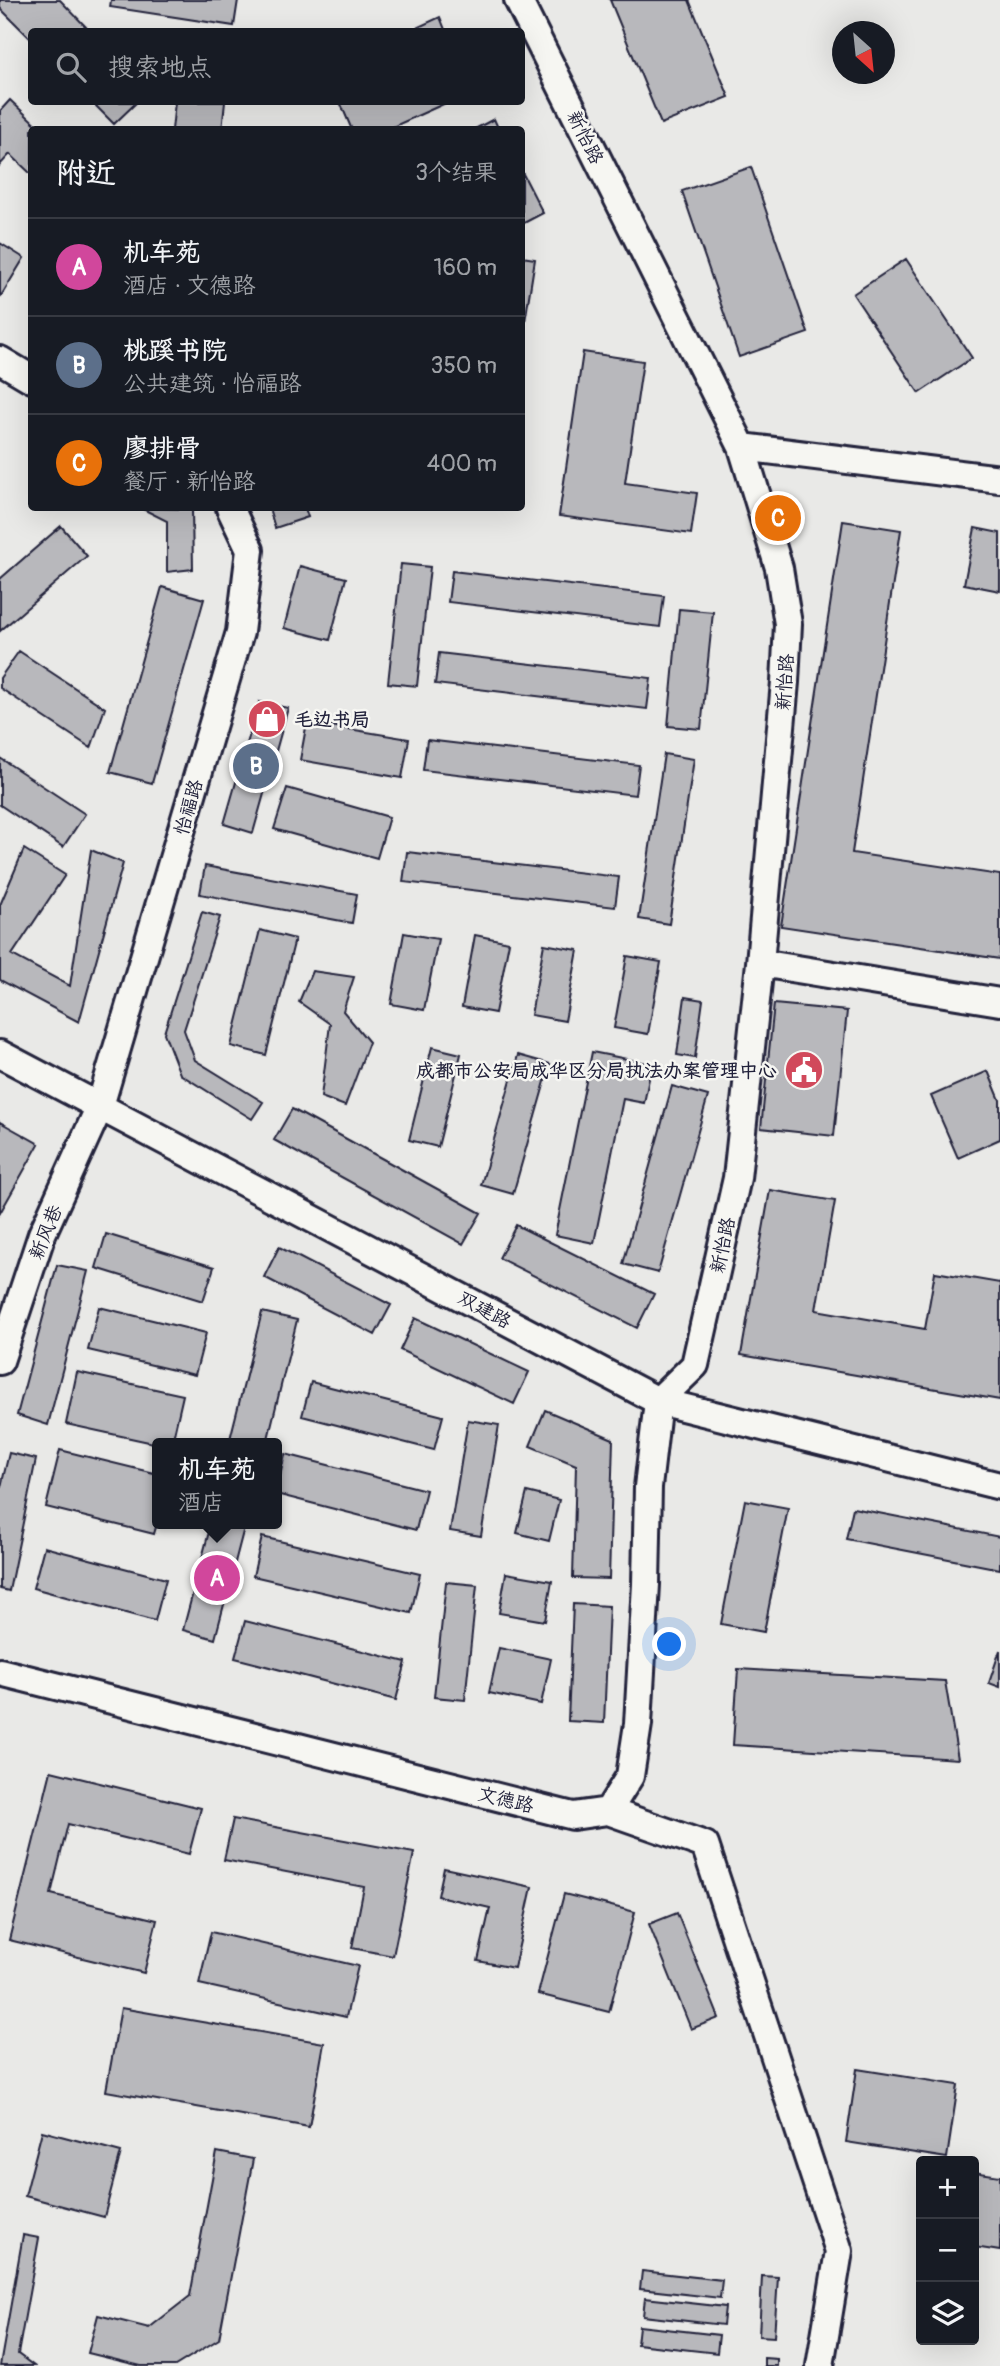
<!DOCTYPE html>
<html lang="zh">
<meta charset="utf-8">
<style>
body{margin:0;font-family:Pangolin,"LXGW WenKai TC",sans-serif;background:#20242c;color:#f1f3f6}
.controls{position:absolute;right:21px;bottom:21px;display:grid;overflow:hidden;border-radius:7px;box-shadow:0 7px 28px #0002}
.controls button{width:63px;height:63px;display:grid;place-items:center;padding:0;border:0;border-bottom:2px solid #363941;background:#171b24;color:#f1f3f6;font:35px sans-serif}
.compass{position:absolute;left:832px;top:21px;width:63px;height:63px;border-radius:50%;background:#171b24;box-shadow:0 7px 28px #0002;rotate:153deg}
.you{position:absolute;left:670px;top:1645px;width:24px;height:24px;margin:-18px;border:5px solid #fff;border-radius:50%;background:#1a73e8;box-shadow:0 0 0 10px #1a73e833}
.badge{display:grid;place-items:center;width:46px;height:46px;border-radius:50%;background:#0f766e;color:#fff;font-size:23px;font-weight:700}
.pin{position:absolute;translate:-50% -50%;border:4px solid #fff;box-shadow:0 2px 7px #0006}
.popup{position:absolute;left:152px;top:1438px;width:130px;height:91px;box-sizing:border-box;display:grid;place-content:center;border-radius:7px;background:#171b24;filter:drop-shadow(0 2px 5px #0005);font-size:23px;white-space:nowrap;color:#9ea1a6}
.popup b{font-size:26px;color:#f1f3f6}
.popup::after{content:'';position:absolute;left:50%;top:100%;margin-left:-14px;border:14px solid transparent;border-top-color:#171b24}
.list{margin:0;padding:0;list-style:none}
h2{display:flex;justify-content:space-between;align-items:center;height:91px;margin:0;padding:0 28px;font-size:30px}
h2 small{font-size:23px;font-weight:400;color:#9ea1a6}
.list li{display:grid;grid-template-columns:46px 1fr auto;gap:21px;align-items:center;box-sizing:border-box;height:98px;padding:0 28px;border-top:2px solid #363941}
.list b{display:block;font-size:26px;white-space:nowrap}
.list p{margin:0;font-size:23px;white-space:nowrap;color:#9ea1a6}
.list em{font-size:23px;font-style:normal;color:#9ea1a6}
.icon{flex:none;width:38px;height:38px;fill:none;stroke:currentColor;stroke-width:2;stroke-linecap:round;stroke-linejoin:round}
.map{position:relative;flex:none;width:1000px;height:2366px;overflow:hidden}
.search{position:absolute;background:#171b24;box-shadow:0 7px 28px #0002;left:28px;top:28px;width:497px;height:77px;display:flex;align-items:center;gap:18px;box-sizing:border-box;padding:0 24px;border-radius:7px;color:#9ea1a6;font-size:26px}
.panel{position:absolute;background:#171b24;box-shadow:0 7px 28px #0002;left:28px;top:126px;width:497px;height:385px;border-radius:7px}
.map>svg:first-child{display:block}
.building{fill:#b8b8bc;stroke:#22223b;stroke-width:2}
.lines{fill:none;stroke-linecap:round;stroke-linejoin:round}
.minor-casing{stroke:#22223b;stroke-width:32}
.minor{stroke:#f6f6f2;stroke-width:26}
.labels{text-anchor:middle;stroke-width:5;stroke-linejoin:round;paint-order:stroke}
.street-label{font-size:19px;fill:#22223b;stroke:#f6f6f2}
.poi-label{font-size:19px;font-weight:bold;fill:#22223b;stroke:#f6f6f2;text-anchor:start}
</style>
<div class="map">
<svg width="1000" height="2366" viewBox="0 0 1000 2366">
<rect width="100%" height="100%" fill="#e9e9e7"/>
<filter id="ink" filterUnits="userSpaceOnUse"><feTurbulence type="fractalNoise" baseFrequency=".0143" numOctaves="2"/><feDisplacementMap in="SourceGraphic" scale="14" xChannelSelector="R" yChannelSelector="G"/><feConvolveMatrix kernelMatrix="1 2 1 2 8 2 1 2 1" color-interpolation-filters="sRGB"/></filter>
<g filter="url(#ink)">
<path class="building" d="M 0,0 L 60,0 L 91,32 L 32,32 L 32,40 L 0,8 Z
M 111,0 L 238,0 L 234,26 L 110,7 Z
M 610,0 L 689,0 L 729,97 L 661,124 Z
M 440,17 L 446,32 L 413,32 L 412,30 Z
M 10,100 L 42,130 L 32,130 L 32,175 L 10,154 L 0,165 L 0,111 Z
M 92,102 L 137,102 L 114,124 Z
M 175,102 L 225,102 L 222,130 L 172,130 Z
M 340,102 L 448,102 L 386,130 L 352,130 Z
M 494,119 L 499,130 L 473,130 Z
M 751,167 L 808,333 L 739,357 L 682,191 Z
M 522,172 L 543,213 L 522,224 Z
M 0,243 L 24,258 L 1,296 L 0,295 Z
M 522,257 L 535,259 L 524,328 L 522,328 Z
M 906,259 L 972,358 L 919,393 L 853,294 Z
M 583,352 L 643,361 L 625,483 L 697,493 L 691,534 L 559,516 Z
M 141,508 L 192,509 L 193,569 L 167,572 L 167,521 Z
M 269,508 L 305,508 L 308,517 L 275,528 Z
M 843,521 L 901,530 L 852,853 L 1000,875 L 1000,959 L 781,926 Z
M 61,526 L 87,556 L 0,631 L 0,579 Z
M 975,528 L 1000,533 L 1000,591 L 964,584 Z
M 401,564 L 430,567 L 417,686 L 388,683 Z
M 300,566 L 346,578 L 330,640 L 284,628 Z
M 452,571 L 664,596 L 660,627 L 448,602 Z
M 162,587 L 204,599 L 152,783 L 110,772 Z
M 679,609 L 713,612 L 701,729 L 668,726 Z
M 19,651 L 105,708 L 91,748 L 0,688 L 0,678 Z
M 439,653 L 651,678 L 647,709 L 435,684 Z
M 259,702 L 288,708 L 253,833 L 224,824 Z
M 307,722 L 409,739 L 402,778 L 300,760 Z
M 427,740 L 639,765 L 635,795 L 423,770 Z
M 664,754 L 694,759 L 669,924 L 639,919 Z
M 0,758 L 85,814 L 63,847 L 0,805 Z
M 287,788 L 389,817 L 377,858 L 274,829 Z
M 24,849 L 65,875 L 12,955 L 70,986 L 91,850 L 123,863 L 79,1022 L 0,980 L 0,905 Z
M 407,852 L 619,877 L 615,907 L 403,882 Z
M 205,866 L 357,894 L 352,923 L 200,894 Z
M 202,912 L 220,917 L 184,1030 L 195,1060 L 263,1102 L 252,1119 L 180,1074 L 164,1033 Z
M 260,930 L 295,939 L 266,1055 L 231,1046 Z
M 404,933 L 438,939 L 424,1010 L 391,1004 Z
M 475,935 L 509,942 L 495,1013 L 462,1007 Z
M 544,944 L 578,950 L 565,1021 L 531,1015 Z
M 627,956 L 661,962 L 648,1034 L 614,1028 Z
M 312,971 L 354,977 L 343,1011 L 369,1042 L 345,1106 L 321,1097 L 330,1024 L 299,1002 Z
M 685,997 L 703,1000 L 695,1058 L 677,1055 Z
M 774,1004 L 847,1011 L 834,1136 L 761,1128 Z
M 432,1047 L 461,1054 L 438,1147 L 409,1140 Z
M 592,1052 L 652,1064 L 644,1103 L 623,1099 L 594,1243 L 555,1235 Z
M 518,1055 L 550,1064 L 513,1194 L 481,1185 Z
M 988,1071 L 1000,1100 L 1000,1139 L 958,1158 L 931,1096 Z
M 672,1086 L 708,1096 L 658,1273 L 623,1264 Z
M 292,1109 L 481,1213 L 463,1244 L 274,1140 Z
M 0,1122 L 39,1144 L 0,1213 Z
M 770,1190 L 835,1201 L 816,1310 L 925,1329 L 935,1272 L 1000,1283 L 1000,1400 L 741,1355 Z
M 516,1225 L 654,1294 L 637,1328 L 499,1258 Z
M 106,1234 L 214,1267 L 203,1301 L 96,1268 Z
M 279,1247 L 391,1305 L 375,1335 L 264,1277 Z
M 57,1265 L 88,1271 L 48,1425 L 17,1415 Z
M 99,1307 L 206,1333 L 195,1375 L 88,1350 Z
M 262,1312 L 297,1320 L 267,1443 L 229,1443 Z
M 415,1318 L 529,1372 L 514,1404 L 400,1350 Z
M 77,1372 L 183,1395 L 172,1443 L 158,1444 L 66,1424 Z
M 311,1382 L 443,1416 L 434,1450 L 302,1416 Z
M 545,1410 L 613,1439 L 609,1579 L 573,1578 L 576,1465 L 530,1446 Z
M 468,1420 L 499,1425 L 481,1536 L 450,1531 Z
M 60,1450 L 158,1474 L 158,1520 L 154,1534 L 46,1507 Z
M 9,1453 L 36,1459 L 9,1591 L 0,1589 L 0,1491 Z
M 285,1454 L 426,1490 L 416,1530 L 276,1494 Z
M 527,1492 L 559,1500 L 549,1541 L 517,1533 Z
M 745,1500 L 788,1508 L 764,1632 L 721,1624 Z
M 853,1508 L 1000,1537 L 1000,1569 L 846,1539 Z
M 211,1524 L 245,1524 L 215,1639 L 183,1630 Z
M 262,1537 L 420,1574 L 411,1613 L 253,1576 Z
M 44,1547 L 166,1579 L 155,1621 L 33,1588 Z
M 506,1573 L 552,1581 L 545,1621 L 499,1613 Z
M 446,1582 L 477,1585 L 465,1700 L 434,1697 Z
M 573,1604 L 609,1606 L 604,1723 L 568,1721 Z
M 245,1621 L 406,1662 L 396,1700 L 235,1658 Z
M 499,1648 L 551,1659 L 541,1704 L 489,1693 Z
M 1000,1650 L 1000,1687 L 989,1683 Z
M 738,1669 L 945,1681 L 958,1759 L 733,1745 Z
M 51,1771 L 201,1808 L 189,1854 L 68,1824 L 51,1894 L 157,1920 L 144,1973 L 9,1940 Z
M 233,1819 L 414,1853 L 393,1956 L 352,1948 L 364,1887 L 224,1860 Z
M 444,1868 L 532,1887 L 514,1968 L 478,1961 L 490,1908 L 438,1896 Z
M 564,1894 L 635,1912 L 609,2012 L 538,1994 Z
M 677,1913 L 719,2018 L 691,2029 L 649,1924 Z
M 211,1932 L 358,1966 L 346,2017 L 199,1984 Z
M 121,2008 L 324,2043 L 309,2127 L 106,2091 Z
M 857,2069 L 958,2085 L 947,2158 L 846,2142 Z
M 42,2131 L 121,2152 L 104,2217 L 25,2196 Z
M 217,2152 L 253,2159 L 219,2339 L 175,2366 L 141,2366 L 88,2353 L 98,2315 L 149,2328 L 190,2296 Z
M 974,2172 L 1000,2176 L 1000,2251 L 974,2247 Z
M 23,2235 L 39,2238 L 18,2354 L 34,2366 L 0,2366 Z
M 642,2271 L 722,2280 L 720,2298 L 640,2289 Z
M 762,2276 L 778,2277 L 774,2337 L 759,2336 Z
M 645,2298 L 725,2307 L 723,2325 L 643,2316 Z
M 639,2326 L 719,2335 L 717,2353 L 637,2344 Z
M 764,2358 L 777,2359 L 777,2366 L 764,2366 Z"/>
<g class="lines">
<g class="minor-casing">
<path id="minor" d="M 0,360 L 32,379
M 742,447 L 1000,479
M 760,963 L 1000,1002
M 0,1054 L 658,1401 L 1000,1486
M 0,1361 L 42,1234 L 100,1106 L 240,632 L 250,550 L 230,508
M 0,1672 L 573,1816 L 608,1811 L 630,1776 L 638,1724 L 646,1584 L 648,1487 L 658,1401 L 695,1365 L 737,1178 L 760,963 L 785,682 L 788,624 L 779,568 L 742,447 L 518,0
M 608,1811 L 705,1845 L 839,2251 L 820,2366"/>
</g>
<use href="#minor" class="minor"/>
</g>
</g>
<defs>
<g id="shop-disc" transform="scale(2.0125)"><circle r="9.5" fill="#d1495b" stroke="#f6f6f2"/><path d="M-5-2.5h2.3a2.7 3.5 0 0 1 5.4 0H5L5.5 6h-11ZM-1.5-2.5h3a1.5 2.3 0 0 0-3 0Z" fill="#fff"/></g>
<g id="civic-disc" transform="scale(2.0125)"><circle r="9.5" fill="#d1495b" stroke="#f6f6f2"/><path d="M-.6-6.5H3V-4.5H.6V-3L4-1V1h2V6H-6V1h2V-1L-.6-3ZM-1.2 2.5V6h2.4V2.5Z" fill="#fff"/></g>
</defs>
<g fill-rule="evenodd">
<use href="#shop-disc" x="267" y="719"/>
<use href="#civic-disc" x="804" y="1070"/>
</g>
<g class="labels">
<g class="street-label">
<text transform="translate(586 137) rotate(63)" y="7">新怡路</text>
<text transform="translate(784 682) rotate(-86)" y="7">新怡路</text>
<text transform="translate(188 807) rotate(-74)" y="7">怡福路</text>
<text transform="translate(45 1232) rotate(-68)" y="7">新风巷</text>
<text transform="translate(722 1245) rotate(-78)" y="7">新怡路</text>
<text transform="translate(485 1309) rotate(28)" y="7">双建路</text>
<text transform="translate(506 1799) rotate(14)" y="7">文德路</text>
</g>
<g class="poi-label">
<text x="294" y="726">毛边书局</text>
<text x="777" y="1077" text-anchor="end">成都市公安局成华区分局执法办案管理中心</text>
</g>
</g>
</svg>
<div class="controls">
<button>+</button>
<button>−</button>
<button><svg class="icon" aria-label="layers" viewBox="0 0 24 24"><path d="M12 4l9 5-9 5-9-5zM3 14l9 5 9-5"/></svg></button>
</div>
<svg class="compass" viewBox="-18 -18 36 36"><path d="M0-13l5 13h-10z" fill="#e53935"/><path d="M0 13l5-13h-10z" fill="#9ea1a6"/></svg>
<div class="you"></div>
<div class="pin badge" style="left:217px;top:1578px;background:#d1479c">A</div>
<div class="popup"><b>机车苑</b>酒店</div>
<div class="pin badge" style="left:256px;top:766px;background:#5c6f8a">B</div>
<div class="pin badge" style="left:778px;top:518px;background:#e8710a">C</div>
<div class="search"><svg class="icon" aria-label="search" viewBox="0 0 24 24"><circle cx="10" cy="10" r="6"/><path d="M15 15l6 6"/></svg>搜索地点</div>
<section class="panel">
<h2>附近<small>3个结果</small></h2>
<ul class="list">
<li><span class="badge" style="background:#d1479c">A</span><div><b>机车苑</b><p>酒店 · 文德路</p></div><em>160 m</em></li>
<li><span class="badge" style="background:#5c6f8a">B</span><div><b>桃蹊书院</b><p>公共建筑 · 怡福路</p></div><em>350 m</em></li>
<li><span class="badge" style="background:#e8710a">C</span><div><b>廖排骨</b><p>餐厅 · 新怡路</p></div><em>400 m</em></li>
</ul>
</section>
</div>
